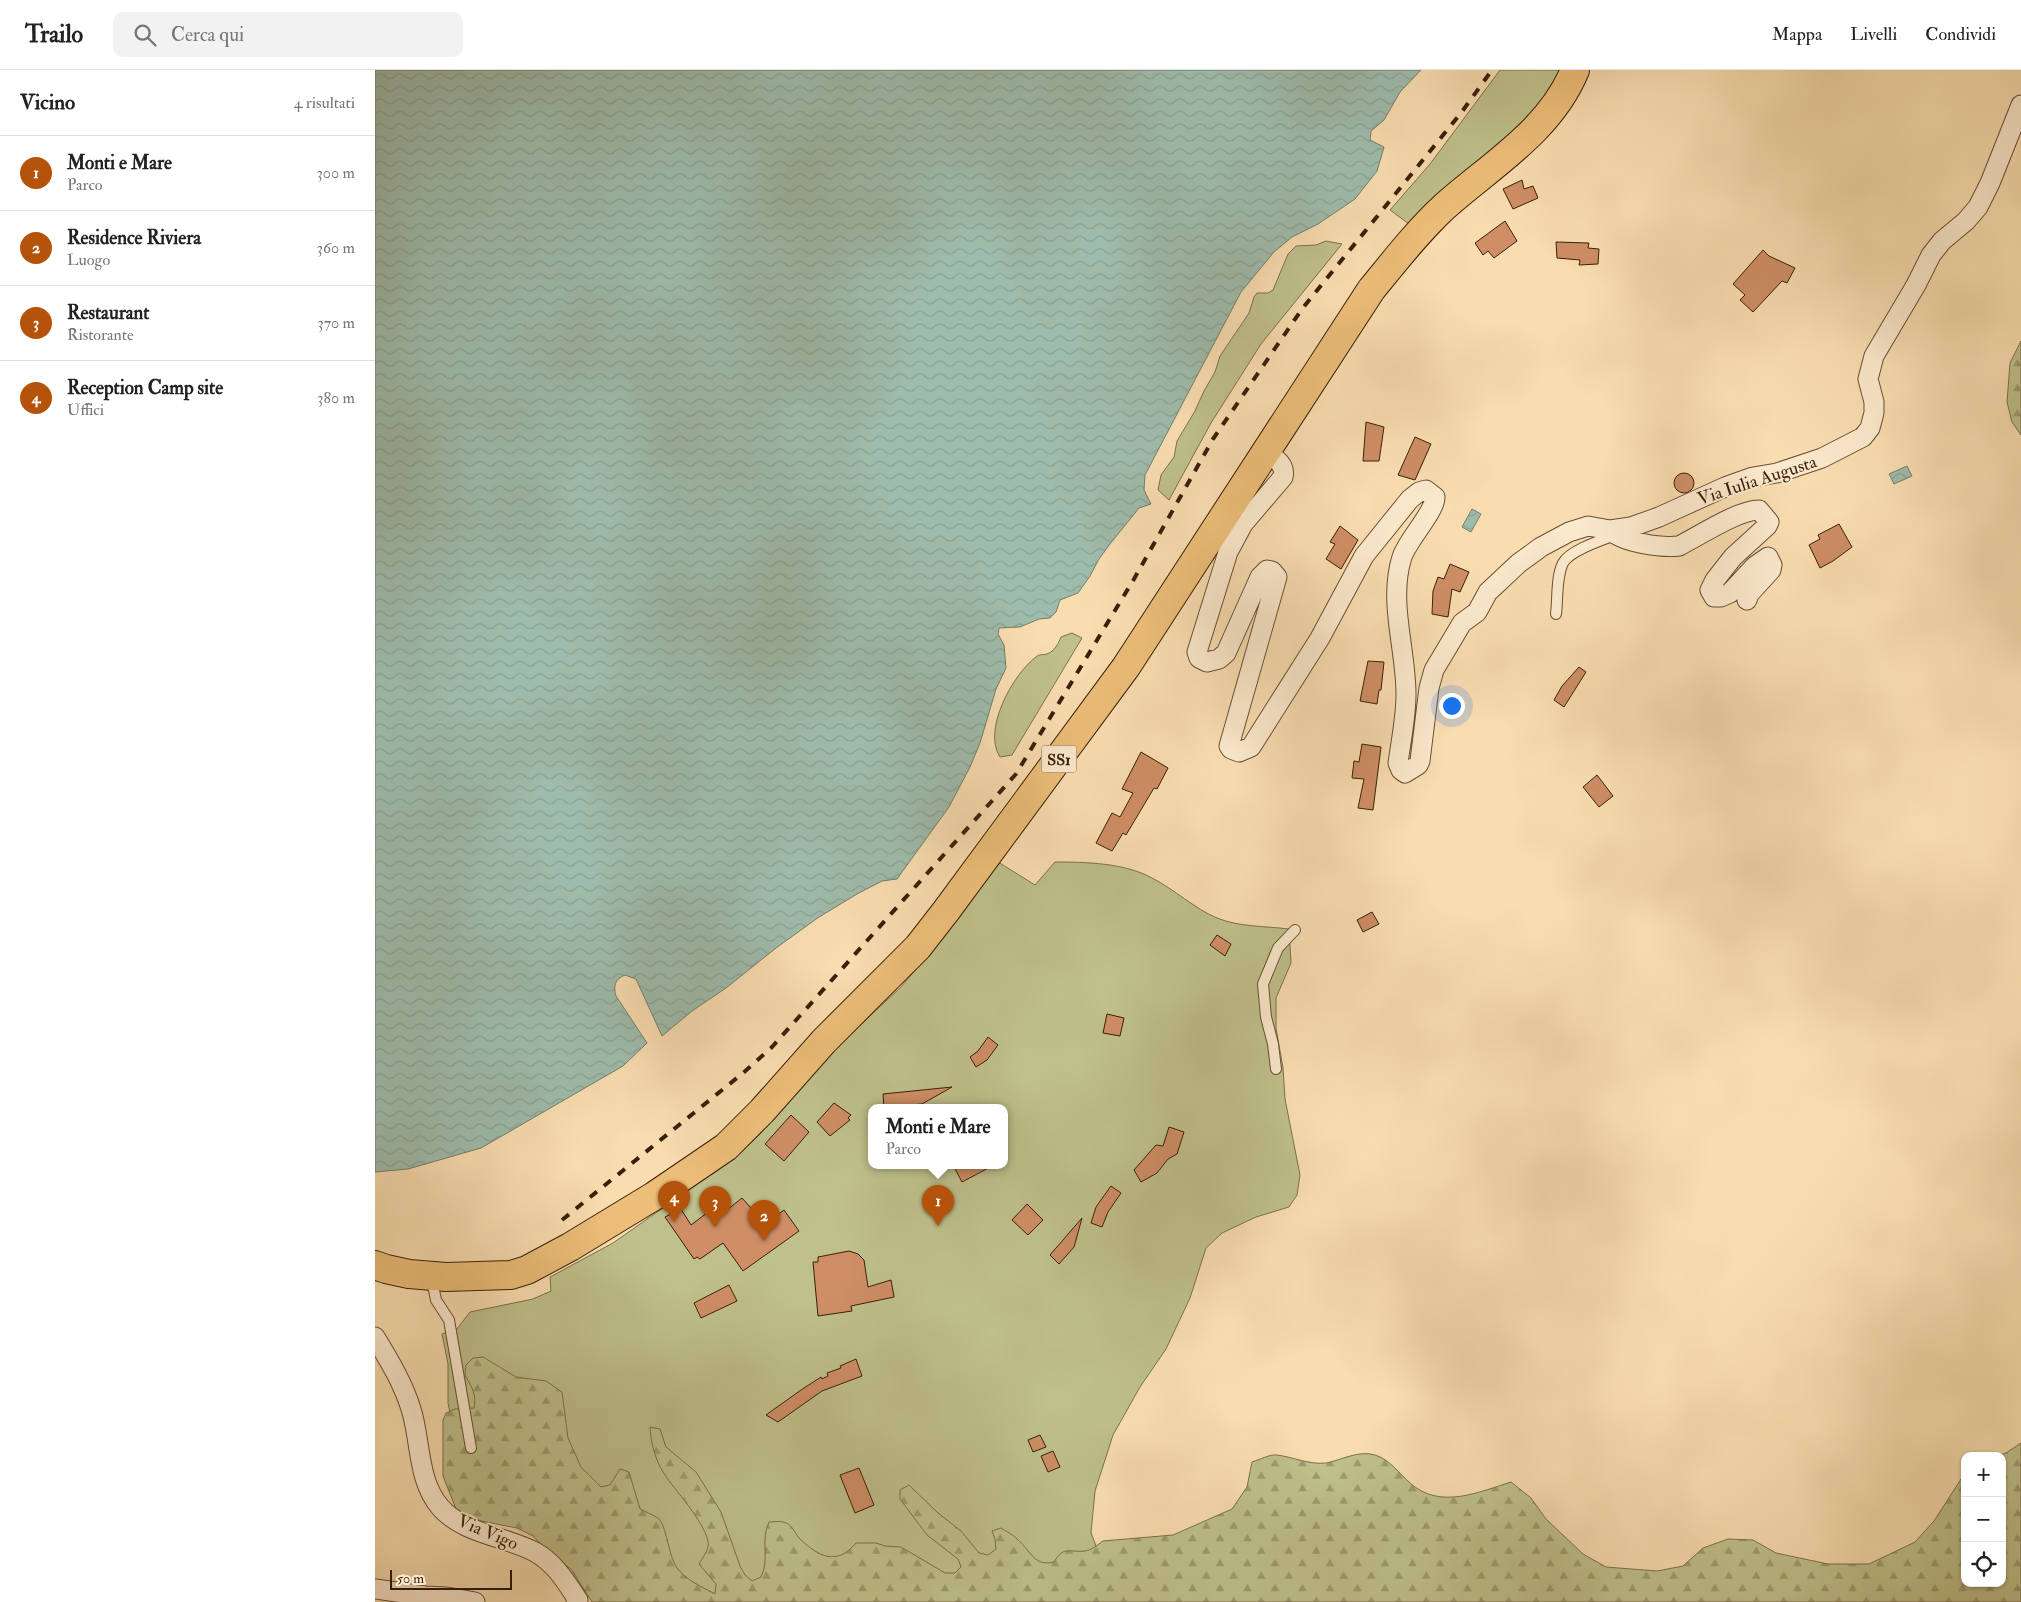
<!DOCTYPE html>
<html lang="it">
<meta charset="utf-8">
<style>
body{margin:0;font-family:"IM FELL Double Pica",serif;background:#f2f2f2;color:#222}
.controls{position:absolute;right:15px;bottom:15px;display:grid;overflow:hidden;border-radius:10px;box-shadow:0 1px 4px #0004}
.controls button{width:45px;height:45px;display:grid;place-items:center;padding:0;border:0;border-bottom:1px solid #e0e0e0;background:#fff;color:#222;font:25px sans-serif}
.scale{position:absolute;left:15px;bottom:12px;width:122px;box-sizing:border-box;padding-left:5px;border:2px solid #381f0a;border-top:0;font-size:14px;line-height:18px;white-space:nowrap;color:#381f0a;-webkit-text-stroke:4px #fbe9cc;paint-order:stroke}
.you{position:absolute;left:1076px;top:635px;width:18px;height:18px;margin:-12px;border:4px solid #fff;border-radius:50%;background:#1a73e8;box-shadow:0 0 0 8px #1a73e833}
.badge{display:grid;place-items:center;width:32px;height:32px;border-radius:50%;background:#b45309;color:#fff;font-size:16px;font-weight:700}
.pin{position:absolute;translate:-50% -41px;filter:drop-shadow(0 1px 2px #0008)}
.pin::after{content:'';position:absolute;top:26px;width:18px;height:15px;background:inherit;clip-path:polygon(0 0,100% 0,50% 100%)}
.popup{position:absolute;left:493px;top:1034px;width:140px;height:65px;box-sizing:border-box;display:grid;place-content:center;border-radius:10px;background:#fff;filter:drop-shadow(0 1px 4px #0005);font-size:16px;white-space:nowrap;color:#767676}
.popup b{font-size:19px;color:#222}
.popup::after{content:'';position:absolute;left:50%;top:100%;margin-left:-10px;border:10px solid transparent;border-top-color:#fff}
.list{margin:0;padding:0;list-style:none}
h2{display:flex;justify-content:space-between;align-items:center;height:65px;margin:0;padding:0 20px;font-size:21px}
h2 small{font-size:16px;font-weight:400;color:#767676}
.list li{display:grid;grid-template-columns:32px 1fr auto;gap:15px;align-items:center;box-sizing:border-box;height:75px;padding:0 20px;border-top:1px solid #e0e0e0}
.list b{display:block;font-size:19px;white-space:nowrap}
.list p{margin:0;font-size:16px;white-space:nowrap;color:#767676}
.list em{font-size:16px;font-style:normal;color:#767676}
.icon{flex:none;width:28px;height:28px;fill:none;stroke:currentColor;stroke-width:2;stroke-linecap:round;stroke-linejoin:round}
.map{position:relative;flex:none;width:1646px;height:1532px;overflow:hidden}
header{display:flex;align-items:center;gap:30px;box-sizing:border-box;height:70px;padding:0 25px;background:#fff;border-bottom:1px solid #e0e0e0}
header strong{font-size:24px}
nav{display:flex;gap:28px;margin-inline-start:auto;font-size:18px}
.search{width:350px;height:45px;background:#f2f2f2;display:flex;align-items:center;gap:12px;box-sizing:border-box;padding:0 18px;border-radius:10px;color:#767676;font-size:19px}
main{display:flex}
aside{flex:1;background:#fff}
.map>svg:first-child{display:block}
.green{fill:#bfc08b;stroke:#7c704a;fill-rule:evenodd}
.forest{fill:url(#forest-firs);stroke:#7c704a}
.water{fill:url(#water-waves);stroke:#757d6b}
.building{fill:#cf8e65;stroke:#381f0a}
.lines{fill:none;stroke-linecap:round;stroke-linejoin:round}
.service-casing{stroke:#684e34;stroke-width:12}
.minor-casing{stroke:#684e34;stroke-width:21}
.primary-casing{stroke:#381f0a;stroke-width:30}
.service{stroke:#fbe9cc;stroke-width:10}
.minor{stroke:#fbe9cc;stroke-width:19}
.primary{stroke:#ecbe78;stroke-width:28}
.rail{stroke:#381f0a;stroke-width:4;stroke-dasharray:9 9;stroke-linecap:butt}
.labels{text-anchor:middle;stroke-width:4;stroke-linejoin:round;paint-order:stroke}
.shield{fill:#fbe9cc;stroke:#725c44;stroke-width:1}
.shield-label{font-size:16px;font-weight:bold;fill:#381f0a}
.street-label{font-size:18px;fill:#381f0a;stroke:#fbe9cc}
</style>
<header>
<strong>Trailo</strong>
<div class="search"><svg class="icon" aria-label="search" viewBox="0 0 24 24"><circle cx="10" cy="10" r="6"/><path d="M15 15l6 6"/></svg>Cerca qui</div>
<nav><a>Mappa</a><a>Livelli</a><a>Condividi</a></nav>
</header>
<main>
<aside>
<h2>Vicino<small>4 risultati</small></h2>
<ul class="list">
<li><span class="badge">1</span><div><b>Monti e Mare</b><p>Parco</p></div><em>300 m</em></li>
<li><span class="badge">2</span><div><b>Residence Riviera</b><p>Luogo</p></div><em>360 m</em></li>
<li><span class="badge">3</span><div><b>Restaurant</b><p>Ristorante</p></div><em>370 m</em></li>
<li><span class="badge">4</span><div><b>Reception Camp site</b><p>Uffici</p></div><em>380 m</em></li>
</ul>
</aside>
<div class="map">
<svg width="1646" height="1532" viewBox="0 0 1646 1532">
<defs>
<pattern id="forest-firs" width="22" height="20" patternUnits="userSpaceOnUse" patternTransform="scale(1.25)"><rect width="22" height="20" fill="#bfc08b"/><path d="M5 1l3.5 6h-7zM16 11l3.5 6h-7z" fill="#9c9b70"/></pattern>
<pattern id="water-waves" width="16" height="10" patternUnits="userSpaceOnUse" patternTransform="scale(1.25)"><rect width="16" height="10" fill="#9ebcac"/><path d="M0 5q4-4 8 0t8 0" fill="none" stroke="#89a193"/></pattern>
</defs>
<rect width="100%" height="100%" fill="#f9ddb0"/>
<filter id="stains"><feTurbulence type="fractalNoise" baseFrequency=".004" numOctaves="4"/><feColorMatrix values="0 0 0 0 .2 0 0 0 0 .09 0 0 0 0 .02 0 0 0 .5 -.17"/></filter>
<radialGradient id="worn" r=".72"><stop offset=".6" stop-color="#630" stop-opacity="0"/><stop offset="1" stop-color="#630" stop-opacity=".3"/></radialGradient>
<path class="green" d="M 1125,0 L 1188,0 L 1151,56 L 1034,154 L 1015,140 L 1055,94 Z
M 951,171 L 967,174 L 886,274 L 836,353 L 794,430 L 783,420 L 786,405 L 799,387 L 802,371 L 820,341 L 829,321 L 840,302 L 845,286 L 874,243 L 879,227 L 882,223 L 893,223 L 898,220 L 913,184 L 921,176 L 941,175 Z
M 697,563 L 707,568 L 637,685 L 625,687 C 607,660 638,604 661,587 C 664,584 668,585 672,584 C 680,581 683,574 686,567 Z
M 623,792 L 660,815 L 680,792 C 711,792 750,793 777,808 C 799,819 820,839 842,848 C 864,857 890,856 914,859 L 916,893 L 901,928 L 901,958 L 908,998 L 910,1029 L 925,1105 L 922,1125 L 914,1137 L 881,1147 L 847,1163 L 831,1178 L 815,1228 L 791,1279 L 765,1317 L 738,1365 L 720,1421 L 716,1463 L 721,1476 L 721,1488 L 731,1501 L 244,1532 L 84,1389 L 73,1333 L 73,1294 L 67,1264 L 82,1259 L 95,1242 L 158,1229 L 176,1221 L 175,1207 L 238,1173 L 362,1086 L 385,1064 L 415,1026 L 452,986 L 526,917 L 552,886 ZM 497,1037 L 629,1037 L 629,1095 L 497,1095 Z"/>
<path class="forest" d="M 1646,271 L 1646,365 L 1637,352 L 1632,332 L 1635,293 Z
M 108,1287 L 141,1307 L 171,1311 L 187,1322 L 193,1368 L 206,1397 L 226,1417 L 235,1415 L 245,1399 L 254,1402 L 265,1439 C 271,1442 278,1445 283,1448 C 292,1456 293,1485 302,1498 C 311,1510 327,1517 340,1524 L 341,1514 L 324,1494 C 327,1489 332,1482 333,1477 C 337,1461 301,1421 292,1408 C 281,1393 276,1375 275,1357 L 285,1359 L 291,1377 L 321,1402 L 346,1442 L 365,1496 L 370,1505 L 377,1511 L 386,1507 C 395,1490 385,1470 394,1452 C 400,1452 407,1450 413,1454 C 418,1457 421,1465 425,1469 C 444,1487 462,1496 481,1473 L 501,1473 L 510,1476 L 526,1477 L 570,1503 L 580,1503 L 586,1497 L 583,1489 L 552,1465 L 525,1429 L 525,1420 L 534,1415 L 563,1443 L 586,1461 L 604,1483 L 613,1485 L 621,1479 L 620,1469 L 617,1461 L 626,1458 C 632,1462 639,1465 643,1470 C 656,1481 659,1497 679,1492 C 689,1475 695,1483 710,1481 C 717,1480 722,1475 728,1471 L 798,1465 L 857,1439 L 872,1417 L 877,1392 C 884,1390 895,1384 902,1385 C 918,1387 935,1395 951,1393 C 967,1390 983,1380 1000,1385 C 1014,1389 1025,1404 1035,1413 C 1065,1440 1104,1422 1136,1412 L 1156,1428 L 1171,1449 L 1208,1484 L 1231,1497 L 1282,1501 L 1308,1496 L 1328,1478 L 1353,1469 L 1378,1470 L 1401,1483 L 1453,1494 L 1494,1494 L 1540,1472 L 1559,1451 L 1590,1403 L 1590,1513 L 1627,1513 L 1627,1386 L 1622,1386 L 1631,1383 L 1646,1373 L 1646,1532 L 217,1532 L 196,1499 L 174,1483 L 158,1466 L 142,1458 L 106,1451 L 81,1439 L 68,1406 L 68,1350 L 71,1343 L 80,1339 L 99,1338 C 102,1324 96,1316 90,1305 L 91,1295 L 98,1288 Z"/>
<path class="water" d="M 0,0 L 1046,0 L 1025,22 L 1009,50 L 996,61 L 995,70 L 1009,77 L 1002,101 L 980,129 L 943,154 L 917,167 L 899,182 L 866,222 L 770,405 L 769,420 L 776,434 L 764,438 L 735,474 L 724,489 L 715,506 L 703,523 L 685,530 L 681,542 L 675,548 L 664,549 L 645,557 L 624,558 L 623,564 L 629,575 L 631,598 L 621,619 L 605,673 L 595,697 L 574,737 L 522,809 L 507,811 L 482,824 L 444,847 L 401,878 L 351,918 L 317,941 L 287,966 L 261,909 L 250,905 C 240,909 238,916 241,926 L 272,973 L 248,996 L 106,1078 L 33,1099 L 0,1102 Z
M 1532,396 L 1537,406 L 1519,414 L 1514,404 Z
M 1097,439 L 1106,444 L 1096,462 L 1087,457 Z"/>
<path class="building" d="M 1147,110 L 1149,119 L 1158,116 L 1163,128 L 1138,139 L 1128,119 Z
M 1130,151 L 1142,171 L 1119,188 L 1113,181 L 1108,185 L 1100,173 Z
M 1181,172 L 1214,173 L 1213,178 L 1224,179 L 1223,194 L 1204,195 L 1205,190 L 1182,188 Z
M 1388,180 L 1394,186 L 1420,198 L 1412,213 L 1407,211 L 1378,242 L 1365,230 L 1370,225 L 1358,214 Z
M 991,352 L 1009,357 L 1004,391 L 988,391 Z
M 1040,367 L 1056,374 L 1040,410 L 1023,405 Z
M1299 413a10 10 0 1 1 20 0a10 10 0 1 1-20 0Z
M 1464,454 L 1477,477 L 1458,491 L 1445,498 L 1434,475 L 1445,469 L 1443,465 Z
M 965,456 L 983,470 L 966,499 L 951,489 L 960,474 L 955,472 Z
M 1075,494 L 1094,502 L 1085,522 L 1077,519 L 1073,547 L 1057,544 L 1058,521 L 1063,507 L 1069,509 Z
M 993,591 L 1009,592 L 1006,620 L 1004,620 L 1002,634 L 985,631 Z
M 1204,597 L 1211,602 L 1189,637 L 1179,630 L 1187,616 Z
M 987,674 L 1006,677 L 998,740 L 983,738 L 989,709 L 977,708 L 979,691 L 984,692 Z
M 766,682 L 793,698 L 782,719 L 779,718 L 751,765 L 748,763 L 737,781 L 721,773 L 737,743 L 745,747 L 758,723 L 747,719 Z
M 1222,705 L 1238,726 L 1224,737 L 1208,717 Z
M 997,842 L 1004,854 L 988,862 L 982,850 Z
M 842,865 L 856,874 L 850,886 L 835,875 Z
M 732,944 L 749,948 L 745,966 L 728,963 Z
M 613,967 L 623,975 L 612,990 L 601,997 L 595,987 L 603,981 Z
M 577,1017 L 547,1034 L 509,1037 L 508,1024 Z
M 459,1033 L 476,1045 L 473,1048 L 475,1050 L 455,1066 L 442,1052 Z
M 416,1045 L 434,1062 L 409,1091 L 390,1074 Z
M 794,1057 L 809,1062 L 802,1084 L 793,1089 L 782,1103 L 766,1112 L 759,1100 L 781,1075 L 788,1076 Z
M 578,1095 L 619,1095 L 587,1112 Z
M 736,1116 L 746,1123 L 733,1142 L 727,1157 L 716,1153 L 721,1137 Z
M 367,1128 L 376,1138 L 386,1134 L 397,1149 L 409,1140 L 424,1161 L 368,1201 L 348,1173 L 325,1189 L 322,1187 L 319,1189 L 290,1147 L 306,1139 L 316,1155 L 337,1139 L 343,1147 Z
M 652,1134 L 668,1150 L 653,1165 L 637,1150 Z
M 707,1148 L 699,1177 L 684,1194 L 675,1185 Z
M 474,1181 L 483,1184 L 489,1190 L 493,1217 L 516,1210 L 519,1227 L 476,1236 L 477,1241 L 443,1246 L 438,1192 L 443,1192 L 443,1187 Z
M 354,1215 L 362,1231 L 326,1248 L 319,1233 Z
M 481,1289 L 487,1306 L 447,1321 L 403,1352 L 391,1345 L 426,1320 L 446,1307 L 447,1309 L 453,1306 L 452,1303 L 466,1298 L 465,1296 Z
M 665,1365 L 671,1377 L 658,1382 L 653,1370 Z
M 678,1381 L 685,1397 L 673,1402 L 666,1386 Z
M 484,1398 L 499,1435 L 480,1443 L 465,1405 Z"/>
<g class="lines">
<g class="service-casing">
<path id="service" d="M 1181,544 C 1183,528 1181,507 1188,493 C 1195,480 1227,470 1240,465
M 901,999 L 898,974 L 891,947 L 888,914 L 903,878 L 920,860
M 56,1206 L 61,1230 L 74,1250 L 96,1378"/>
</g>
<g class="minor-casing">
<path id="minor" d="M 890,382 C 900,388 911,394 908,407 L 868,454 L 853,482 L 822,582 L 824,588 L 832,592 L 844,589 L 851,583 L 885,507 L 892,500 L 897,501 L 902,507 L 854,676 L 856,679 L 864,682 L 876,677 L 945,568 L 989,486 L 1035,429 L 1044,422 L 1051,420 L 1060,427 C 1060,442 1033,469 1027,487 C 1013,531 1031,579 1031,624 C 1031,647 1026,671 1023,693 L 1026,700 L 1030,703 L 1043,695 L 1045,691 L 1054,618 L 1059,600 L 1087,553 L 1102,542 L 1113,522 L 1144,493 L 1166,477 L 1194,462 L 1213,456 L 1235,460 L 1256,457 L 1284,447 L 1350,417 L 1378,407 L 1402,403 L 1447,388 L 1488,367 L 1495,358 L 1499,343 L 1499,332 L 1493,309 L 1499,286 L 1541,215 L 1556,185 L 1567,171 L 1591,151 L 1603,137 L 1615,113 L 1646,35
M 1235,460 C 1248,473 1287,478 1304,476 C 1324,466 1363,440 1384,440 L 1394,452 L 1392,456 L 1358,487 L 1340,510 L 1335,520 L 1339,527 L 1346,527 L 1355,523 L 1380,496 L 1393,487 L 1397,495 L 1396,500 L 1374,524 L 1372,530
M 0,1267 C 14,1290 28,1313 36,1339 C 46,1370 42,1410 65,1437 C 88,1464 130,1466 160,1482 C 180,1493 191,1512 203,1530 L 201,1532
M 0,1519 L 50,1526 L 72,1527 L 100,1532"/>
</g>
<g class="primary-casing">
<path id="primary" d="M 0,1195 L 11,1199 L 34,1204 L 71,1207 L 136,1205 L 152,1200 L 195,1177 L 279,1126 L 351,1077 L 387,1041 L 449,971 L 543,877 L 571,841 L 751,597 L 996,220 C 1019,192 1042,162 1069,137 C 1116,95 1175,61 1200,0"/>
</g>
<use href="#service" class="service"/>
<use href="#minor" class="minor"/>
<use href="#primary" class="primary"/>
<path class="rail" d="M 187,1150 L 368,1003 L 397,977 L 641,704 L 759,509 L 838,369 L 927,239 L 1086,43 L 1117,0"/>
</g>
<g class="labels">
<rect class="shield" x="666.5" y="675.5" width="35" height="27" rx="4"/>
<g class="shield-label">
<text x="684" y="695">SS1</text>
</g>
<g class="street-label">
<text transform="translate(1382 410) rotate(-18)" y="6">Via Iulia Augusta</text>
<text transform="translate(113 1462) rotate(23)" y="6">Via Vigo</text>
</g>
</g>
<rect width="100%" height="100%" filter="url(#stains)"/>
<rect width="100%" height="100%" fill="url(#worn)"/>
</svg>
<div class="controls">
<button>+</button>
<button>−</button>
<button><svg class="icon" aria-label="locate" viewBox="0 0 24 24"><circle cx="12" cy="12" r="6"/><path d="M12 2v4M12 18v4M2 12h4M18 12h4"/></svg></button>
</div>
<div class="scale">50 m</div>
<div class="you"></div>
<div class="pin badge" style="left:563px;top:1156px">1</div>
<div class="popup"><b>Monti e Mare</b>Parco</div>
<div class="pin badge" style="left:389px;top:1171px">2</div>
<div class="pin badge" style="left:340px;top:1157px">3</div>
<div class="pin badge" style="left:299px;top:1152px">4</div>
</div>
</main>
